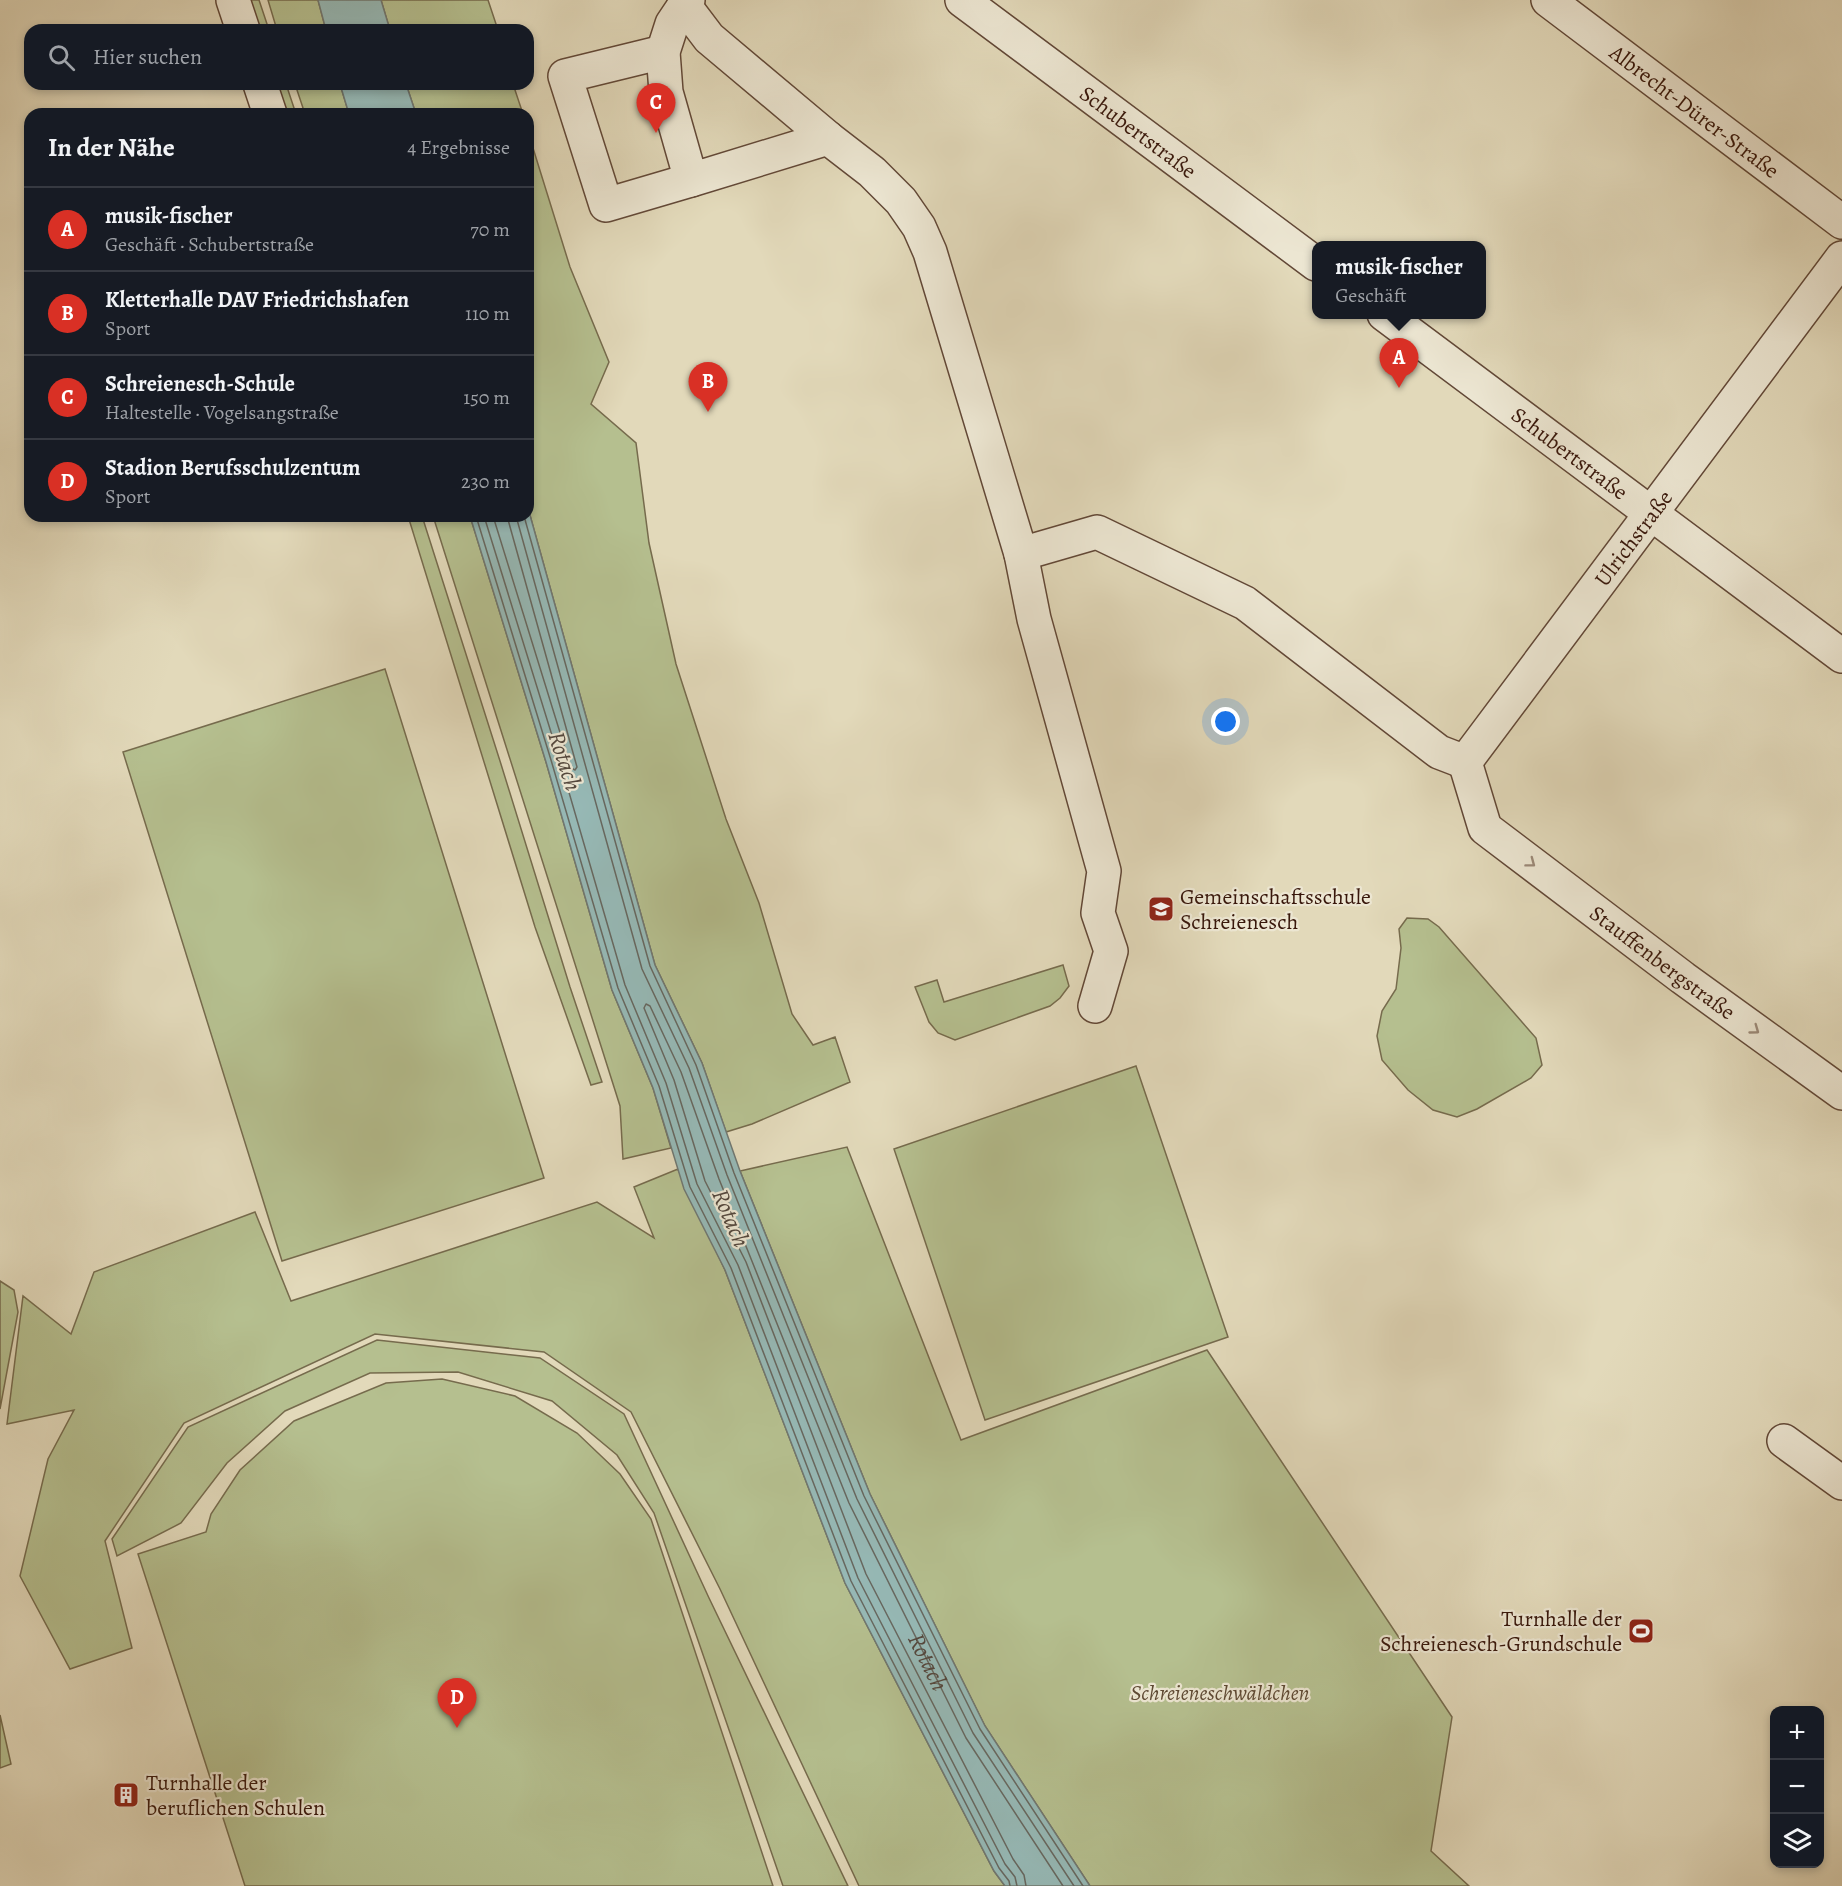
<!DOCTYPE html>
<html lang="de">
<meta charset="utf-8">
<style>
body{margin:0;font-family:Alegreya,serif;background:#242831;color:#f1f3f6}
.controls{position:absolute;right:18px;bottom:18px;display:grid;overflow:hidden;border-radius:12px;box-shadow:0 3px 9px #0003}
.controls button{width:54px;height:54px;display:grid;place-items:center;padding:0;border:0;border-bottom:2px solid #363941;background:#171b24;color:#f1f3f6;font:30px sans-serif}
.you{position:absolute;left:1226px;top:722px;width:21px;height:21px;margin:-15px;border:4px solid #fff;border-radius:50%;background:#1a73e8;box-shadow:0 0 0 9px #1a73e833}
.badge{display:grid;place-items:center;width:39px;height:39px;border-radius:50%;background:#d93025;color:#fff;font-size:20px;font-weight:700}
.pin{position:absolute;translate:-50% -50px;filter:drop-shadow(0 2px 3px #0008)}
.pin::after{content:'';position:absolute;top:32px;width:21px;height:18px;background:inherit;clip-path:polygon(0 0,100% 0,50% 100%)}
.popup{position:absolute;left:1312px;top:241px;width:174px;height:78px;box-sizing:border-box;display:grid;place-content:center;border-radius:12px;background:#171b24;filter:drop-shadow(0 2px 4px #0005);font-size:20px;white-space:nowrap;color:#9ea1a6}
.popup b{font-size:22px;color:#f1f3f6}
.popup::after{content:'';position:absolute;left:50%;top:100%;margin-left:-12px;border:12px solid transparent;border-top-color:#171b24}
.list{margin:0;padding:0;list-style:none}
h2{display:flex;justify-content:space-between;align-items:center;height:78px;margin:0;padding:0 24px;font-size:26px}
h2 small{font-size:20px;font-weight:400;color:#9ea1a6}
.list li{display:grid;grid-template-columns:39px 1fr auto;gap:18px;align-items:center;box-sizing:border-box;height:84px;padding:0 24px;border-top:2px solid #363941}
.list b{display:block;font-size:22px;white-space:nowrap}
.list p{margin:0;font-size:20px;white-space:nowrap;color:#9ea1a6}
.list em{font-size:20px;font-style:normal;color:#9ea1a6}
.icon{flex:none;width:33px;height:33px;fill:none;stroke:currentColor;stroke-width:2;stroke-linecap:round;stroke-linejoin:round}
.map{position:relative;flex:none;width:1842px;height:1886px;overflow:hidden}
.search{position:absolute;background:#171b24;box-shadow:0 3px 9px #0003;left:24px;top:24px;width:510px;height:66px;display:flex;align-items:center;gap:15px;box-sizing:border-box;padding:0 21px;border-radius:18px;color:#9ea1a6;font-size:22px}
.panel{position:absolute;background:#171b24;box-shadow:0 3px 9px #0003;left:24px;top:108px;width:510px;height:414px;border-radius:18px}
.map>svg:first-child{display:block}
.green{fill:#b5bf8f;stroke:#766b4d;stroke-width:1.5}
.water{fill:#96b9b6;stroke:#707872;stroke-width:1.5}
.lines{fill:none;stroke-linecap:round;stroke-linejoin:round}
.shore{stroke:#676860;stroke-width:1.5}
.minor-casing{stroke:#624837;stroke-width:36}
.minor{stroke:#ece6d2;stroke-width:33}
.oneway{stroke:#9b8978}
.labels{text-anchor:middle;stroke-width:4.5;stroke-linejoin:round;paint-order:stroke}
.street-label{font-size:22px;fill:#38170b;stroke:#ece6d2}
.poi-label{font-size:22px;fill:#38170b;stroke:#ece6d2;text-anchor:start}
.park-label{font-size:22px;font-style:italic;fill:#5e4933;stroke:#ece6d2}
.water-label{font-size:24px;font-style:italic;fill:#54483e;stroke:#ece6d2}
</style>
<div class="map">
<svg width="1842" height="1886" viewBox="0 0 1842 1886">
<rect width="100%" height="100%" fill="#e2d9ba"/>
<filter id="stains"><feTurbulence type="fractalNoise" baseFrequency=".00333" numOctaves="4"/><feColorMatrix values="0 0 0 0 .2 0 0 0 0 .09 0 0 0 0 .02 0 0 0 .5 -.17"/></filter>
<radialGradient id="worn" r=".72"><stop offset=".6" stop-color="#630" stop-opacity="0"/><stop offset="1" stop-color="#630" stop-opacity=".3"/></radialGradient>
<path class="green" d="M 246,0 L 259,0 L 269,30 L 256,30 Z
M 268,0 L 318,0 L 326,30 L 277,30 Z
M 381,0 L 488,0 L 498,30 L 390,30 Z
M 273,84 L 286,84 L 296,114 L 282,114 Z
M 295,84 L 340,84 L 349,114 L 305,114 Z
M 406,84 L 513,84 L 523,114 L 416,114 Z
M 528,132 L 570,267 L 609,362 L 591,404 L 636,443 L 649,543 L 676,664 L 726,819 L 759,903 L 792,1014 L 813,1045 L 835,1037 L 850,1082 L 752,1124 L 726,1132 L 702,1063 L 655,965 L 528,508 Z
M 408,516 L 422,516 L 500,761 L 570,987 L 602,1082 L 591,1085 L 535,927 Z
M 433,516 L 470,516 L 546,762 L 612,990 L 653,1088 L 671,1148 L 623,1159 L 620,1106 Z
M 385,669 L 544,1178 L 282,1261 L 123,752 Z
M 1407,918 L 1428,919 L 1439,927 L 1536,1038 L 1542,1065 L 1531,1078 L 1477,1109 L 1457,1117 L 1433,1110 L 1408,1090 L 1382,1060 L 1377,1036 L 1382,1011 L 1396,989 L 1401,948 L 1399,929 Z
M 1063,965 L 1069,986 L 1060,998 L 1050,1006 L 955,1040 L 938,1033 L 929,1022 L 915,987 L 937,980 L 944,1002 Z
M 1136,1066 L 1228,1337 L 985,1420 L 894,1149 Z
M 847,1147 L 961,1440 L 1207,1350 L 1452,1717 L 1431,1851 L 1469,1886 L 1090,1886 L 985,1726 L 870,1494 L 740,1171 Z
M 678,1169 L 725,1270 L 845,1583 L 994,1871 L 1005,1886 L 859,1886 L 720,1589 L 631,1412 L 544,1352 L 375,1334 L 184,1423 L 105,1541 L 132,1648 L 70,1669 L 20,1576 L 48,1459 L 74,1410 L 7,1424 L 23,1296 L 71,1334 L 94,1272 L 255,1212 L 291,1301 L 597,1202 L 654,1238 L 634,1187 Z
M 0,1281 L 14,1290 L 18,1312 L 0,1409 Z
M 377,1340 L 540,1358 L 624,1414 L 709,1598 L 848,1886 L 783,1886 L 654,1513 L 617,1455 L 552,1401 L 458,1372 L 370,1373 L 285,1411 L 227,1463 L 181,1523 L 117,1556 L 112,1539 L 188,1427 Z
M 442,1379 L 515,1396 L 577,1433 L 620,1474 L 651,1519 L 773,1886 L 245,1886 L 138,1554 L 206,1532 L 211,1514 L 240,1470 L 294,1421 L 386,1383 Z
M 0,1715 L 11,1764 L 0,1768 Z"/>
<path class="water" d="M 318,0 L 381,0 L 390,30 L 326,30 Z
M 340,84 L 406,84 L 416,114 L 349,114 Z
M 528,508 L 655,965 L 702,1063 L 740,1171 L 870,1494 L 985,1726 L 1090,1886 L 1005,1886 L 994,1871 L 845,1583 L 725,1270 L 684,1189 L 653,1088 L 612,990 L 546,762 L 470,516 L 528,516 Z"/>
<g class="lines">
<g class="shore">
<path d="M 476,516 L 551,760 L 618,988 L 659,1086 L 690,1187 L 731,1268 L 851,1581 L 999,1868 L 1009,1881 L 1010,1886"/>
<path d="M 484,516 L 559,758 L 625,985 L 666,1083 L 697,1184 L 738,1265 L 858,1578 L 1005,1864 L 1015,1877 L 1017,1886"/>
<path d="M 493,516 L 571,768 L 575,770 L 577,767 L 507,516"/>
<path d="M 516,516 L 642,969 L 689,1068 L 727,1175 L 857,1499 L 973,1733 L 1074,1886"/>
<path d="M 524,516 L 650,966 L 696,1065 L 734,1173 L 864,1496 L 980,1729 L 1083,1886"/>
<path id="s1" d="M 1026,1886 L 1024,1875 L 1013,1859 L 866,1574 L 746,1262 L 705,1181 L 674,1080 L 644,1008 L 646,1004 L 650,1006 L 681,1072 L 719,1179 L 849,1503 L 966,1738 L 1063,1886"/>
</g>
<g class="minor-casing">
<g id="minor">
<path d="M 233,0 L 243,30"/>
<path d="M 688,0 L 672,24 L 663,52 L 666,92 L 691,180 L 828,138"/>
<path id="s2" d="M 962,0 L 1316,264"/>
<path id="s3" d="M 1548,0 L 1842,222"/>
<path d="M 684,5 L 709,38 L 828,138 L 872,172 L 901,201 L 919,227 L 930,252 L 1021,554 L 1097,532 L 1245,603 L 1439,752 L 1465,762"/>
<path d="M 663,52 L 565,76 L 606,205 L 691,180"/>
<path d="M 260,84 L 270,114"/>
<path id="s4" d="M 1842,258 L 1465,762 L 1485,828 L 1683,978 L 1842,1093"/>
<path id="s5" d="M 1384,314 L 1842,656"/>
<path d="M 1021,554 L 1034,619 L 1104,871 L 1098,913 L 1111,951 L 1095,1006"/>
<path d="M 1784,1441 L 1842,1483"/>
</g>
</g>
<use href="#minor" class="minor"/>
</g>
<defs><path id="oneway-chevron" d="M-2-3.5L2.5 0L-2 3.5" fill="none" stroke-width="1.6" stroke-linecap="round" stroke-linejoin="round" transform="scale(1.5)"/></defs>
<g class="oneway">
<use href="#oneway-chevron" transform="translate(1531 863) rotate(37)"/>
<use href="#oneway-chevron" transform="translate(1755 1030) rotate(36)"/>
</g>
<defs>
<g id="school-square" transform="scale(1.35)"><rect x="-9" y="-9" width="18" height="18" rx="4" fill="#8f2418" stroke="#ece6d2"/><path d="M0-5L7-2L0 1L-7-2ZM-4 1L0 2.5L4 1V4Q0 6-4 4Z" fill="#fff"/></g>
<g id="stadium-square" transform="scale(1.35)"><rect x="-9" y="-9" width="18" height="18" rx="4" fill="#8f2418" stroke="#ece6d2"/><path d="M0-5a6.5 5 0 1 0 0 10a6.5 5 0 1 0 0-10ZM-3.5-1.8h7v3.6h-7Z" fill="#fff"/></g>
<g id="building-square" transform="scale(1.35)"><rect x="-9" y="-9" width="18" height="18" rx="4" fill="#8f2418" stroke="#ece6d2"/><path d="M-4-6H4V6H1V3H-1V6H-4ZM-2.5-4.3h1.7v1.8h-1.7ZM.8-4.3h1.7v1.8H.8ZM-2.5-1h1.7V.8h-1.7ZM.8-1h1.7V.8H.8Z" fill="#fff"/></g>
</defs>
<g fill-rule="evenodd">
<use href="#school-square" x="1161" y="909"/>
<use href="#stadium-square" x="1641" y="1631"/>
<use href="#building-square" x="126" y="1795"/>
</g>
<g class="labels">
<g class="street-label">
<text dy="8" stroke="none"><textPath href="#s3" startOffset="184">Albrecht-Dürer-Straße</textPath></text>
<text dy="8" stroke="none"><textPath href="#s2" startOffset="220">Schubertstraße</textPath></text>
<text dy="8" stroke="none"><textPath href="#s5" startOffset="232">Schubertstraße</textPath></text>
<text transform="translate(1633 538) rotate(-53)" y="8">Ulrichstraße</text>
<text dy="8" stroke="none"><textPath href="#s4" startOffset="921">Stauffenbergstraße</textPath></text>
</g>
<g class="poi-label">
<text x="1180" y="904">Gemeinschaftsschule<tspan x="1180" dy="25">Schreienesch</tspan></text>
<text x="1622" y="1626" text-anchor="end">Turnhalle der<tspan x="1622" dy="25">Schreienesch-Grundschule</tspan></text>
<text x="146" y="1790">Turnhalle der<tspan x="146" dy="25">beruflichen Schulen</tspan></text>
</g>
<g class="park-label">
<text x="1220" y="1700">Schreieneschwäldchen</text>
</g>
<g class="water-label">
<text transform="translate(565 761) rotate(72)" y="8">Rotach</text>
<text transform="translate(731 1218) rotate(67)" y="8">Rotach</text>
<text dy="8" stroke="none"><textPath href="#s1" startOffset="1682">Rotach</textPath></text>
</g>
</g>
<rect width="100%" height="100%" filter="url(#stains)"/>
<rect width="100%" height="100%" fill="url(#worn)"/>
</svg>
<div class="controls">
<button>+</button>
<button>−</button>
<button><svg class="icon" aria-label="layers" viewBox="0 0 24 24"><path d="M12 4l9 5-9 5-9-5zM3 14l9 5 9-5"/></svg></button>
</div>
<div class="you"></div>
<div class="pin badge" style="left:1399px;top:388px">A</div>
<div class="popup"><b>musik-fischer</b>Geschäft</div>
<div class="pin badge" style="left:708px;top:412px">B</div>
<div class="pin badge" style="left:656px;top:133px">C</div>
<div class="pin badge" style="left:457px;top:1728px">D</div>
<div class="search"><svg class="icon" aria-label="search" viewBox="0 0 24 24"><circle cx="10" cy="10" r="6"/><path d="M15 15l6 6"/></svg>Hier suchen</div>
<section class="panel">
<h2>In der Nähe<small>4 Ergebnisse</small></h2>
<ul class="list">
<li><span class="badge">A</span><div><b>musik-fischer</b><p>Geschäft · Schubertstraße</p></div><em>70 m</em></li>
<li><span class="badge">B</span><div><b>Kletterhalle DAV Friedrichshafen</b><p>Sport</p></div><em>110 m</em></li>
<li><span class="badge">C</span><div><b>Schreienesch-Schule</b><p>Haltestelle · Vogelsangstraße</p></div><em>150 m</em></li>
<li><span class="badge">D</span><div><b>Stadion Berufsschulzentum</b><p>Sport</p></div><em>230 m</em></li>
</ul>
</section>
</div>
